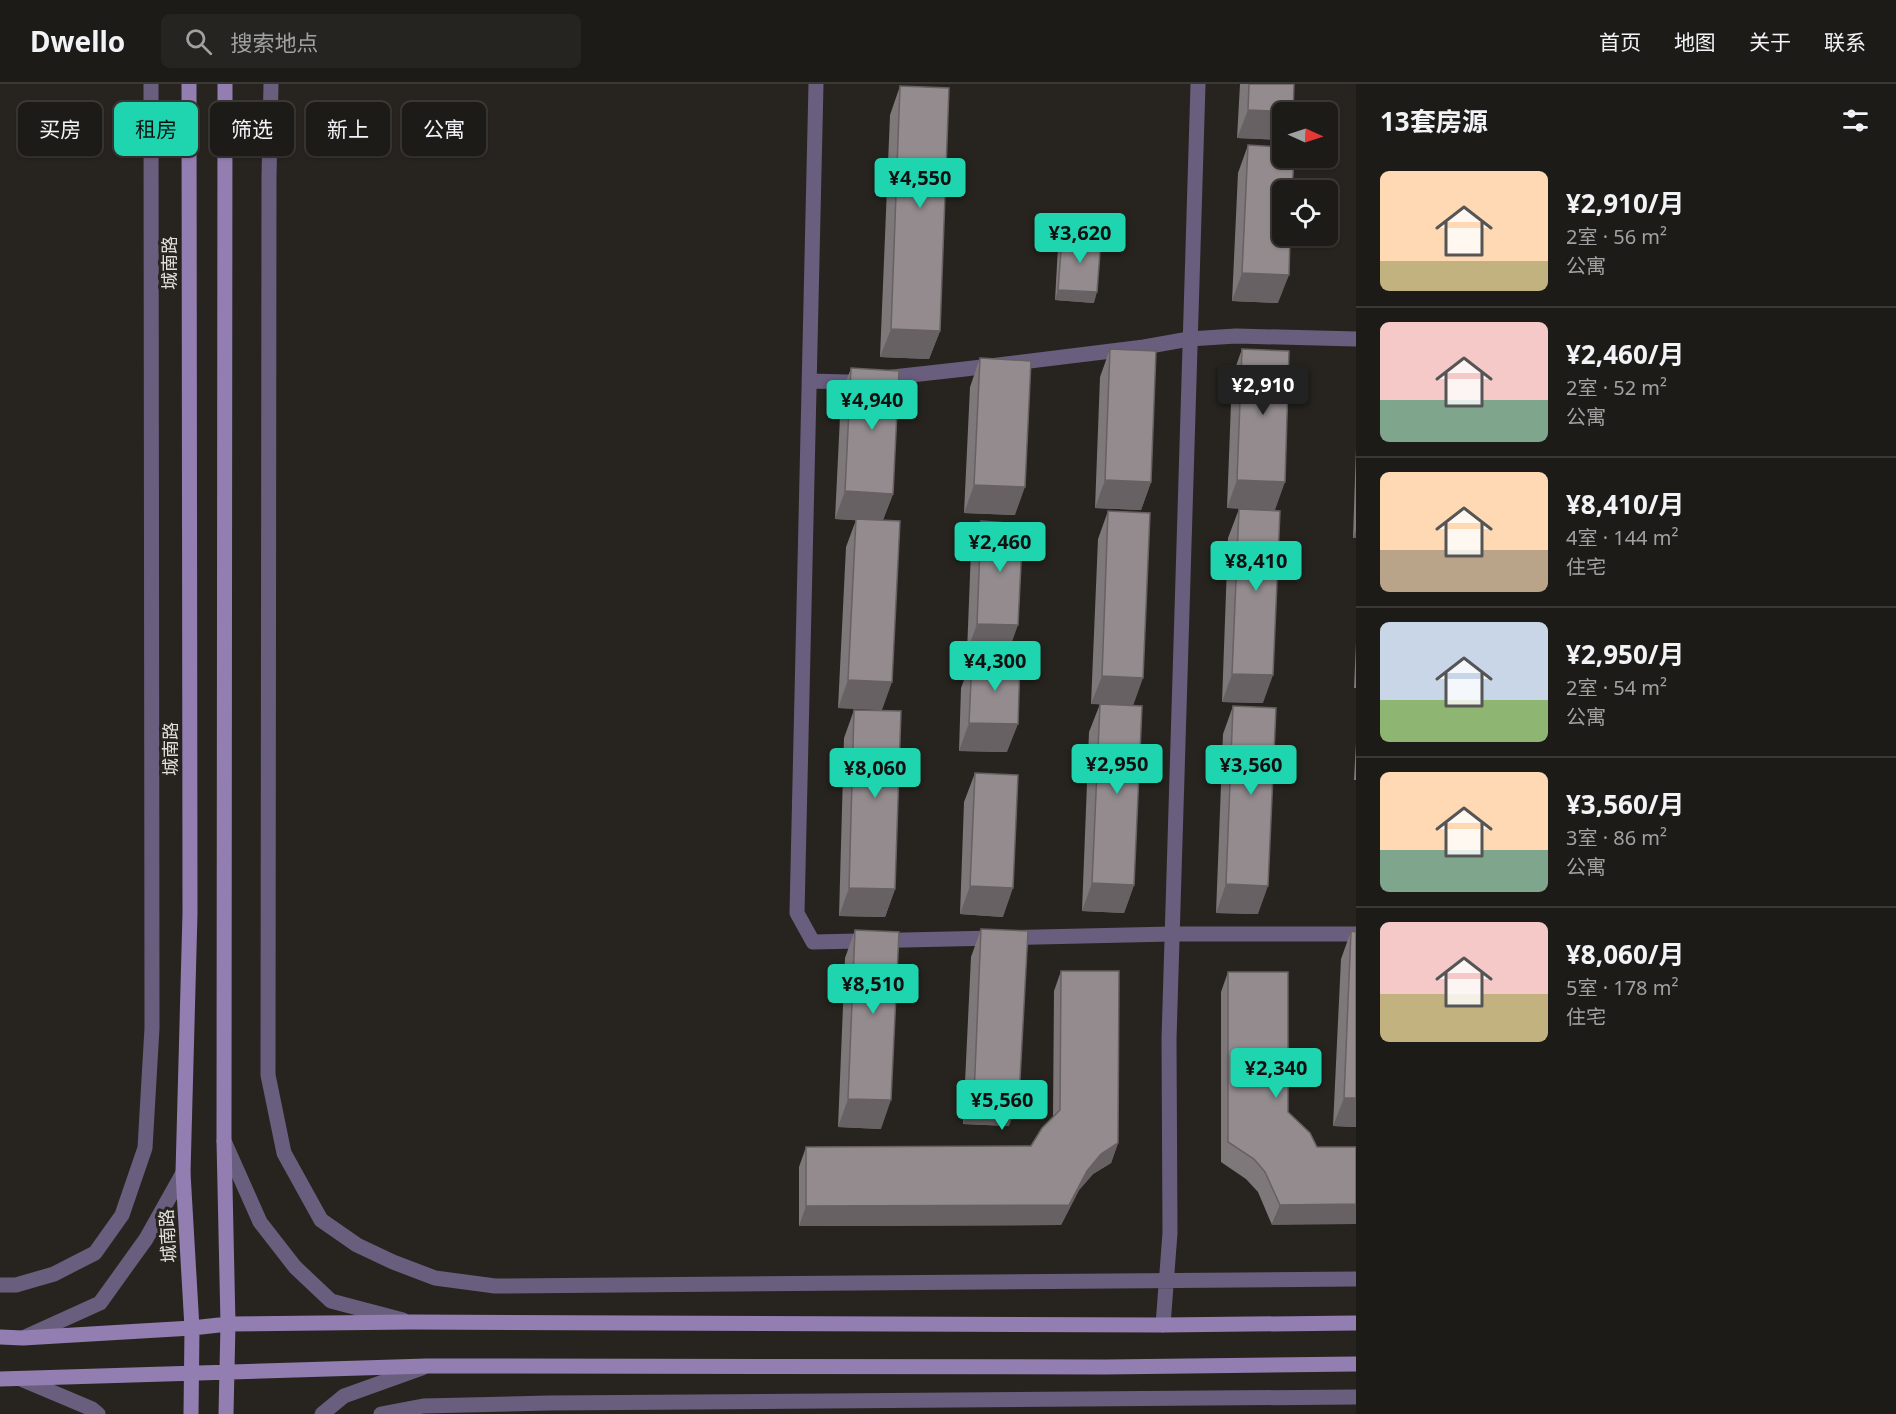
<!DOCTYPE html>
<html lang="zh">
<meta charset="utf-8">
<style>
:root{--surface:#1d1b17;--page:#252420;--text:#f1f3f6;--muted:#a0a1a1;--line:#3b3936;--accent:#1fd5b0}
body{margin:0;font-family:"Noto Sans","Noto Sans SC",sans-serif;background:var(--page);color:var(--text);height:100vh;display:flex;flex-direction:column;font-size:22px;white-space:nowrap}
*{box-sizing:border-box;margin:0}
p{font-size:20px;color:var(--muted)}
.icon{flex:none;width:33px;height:33px;fill:none;stroke:currentColor;stroke-width:2;stroke-linecap:round;stroke-linejoin:round}
.map{position:relative;flex:1;overflow:hidden}
.sheet{display:flex;flex-direction:column;background:var(--surface);width:540px}
.sheet>*{flex:none}
.hud{position:absolute;left:18px;top:18px;width:570px;height:54px;display:flex;gap:12px}
.needle{width:39px;rotate:93deg}
.buttons{position:absolute;left:1272px;top:18px;display:grid;gap:12px}
.buttons a{display:grid;place-items:center;width:66px;height:66px;border-radius:9px;background:var(--surface);box-shadow:0 2px 4px #0004,0 0 0 2px var(--line);font-size:30px}
.price{position:absolute;translate:-50% -51px;padding:0 14px;border-radius:6px;background:var(--accent);color:#111;font-size:20px;line-height:39px;filter:drop-shadow(0 2px 3px #0008)}
.price::after{content:'';position:absolute;left:50%;top:36px;width:18px;height:14px;margin-left:-9px;background:inherit;clip-path:polygon(0 0,100% 0,50% 100%)}
.price.on{background:#222;color:#fff}
ul{padding:0;list-style:none}
li{display:flex;align-items:center;gap:18px;height:150px;padding:0 24px}
li+li{border-top:2px solid var(--line)}
li span{display:grid;place-items:center;flex:none;width:168px;height:120px;border-radius:9px;color:#555}
li>.icon{margin-inline-start:auto}
span .icon{width:72px;height:72px;fill:#fffc;stroke-width:1}
li b{font-size:26px}
h2{display:flex;justify-content:space-between;align-items:center;height:72px;padding:0 24px;font-size:26px}
.pill{padding:0 21px;border-radius:9px;background:var(--surface);box-shadow:0 2px 4px #0004,0 0 0 2px var(--line);font-size:21px;line-height:54px}
.pill.on{background:var(--accent);color:#111}
header{display:flex;align-items:center;gap:36px;box-sizing:border-box;height:84px;padding:0 30px;background:var(--surface);border-bottom:2px solid var(--line)}
header strong{font-size:28px}
nav{display:flex;gap:33px;margin-inline-start:auto;font-size:21px}
.search{width:420px;height:54px;background:var(--page);display:flex;align-items:center;gap:15px;box-sizing:border-box;padding:0 21px;border-radius:9px;color:var(--muted);font-size:22px}
main{display:flex;flex:1;min-height:0}
.map>svg:first-child{display:block}
</style>
<header>
<strong>Dwello</strong>
<div class="search"><svg class="icon" aria-label="search" viewBox="0 0 24 24"><circle cx="10" cy="10" r="6"/><path d="M15 15l6 6"/></svg>搜索地点</div>
<nav><a>首页</a><a>地图</a><a>关于</a><a>联系</a></nav>
</header>
<main>
<div class="map">
<svg width="1356" height="1330" viewBox="0 0 1356 1330">
<rect width="100%" height="100%" fill="#27241f"/>
<g fill="none" stroke-linecap="round" stroke-linejoin="round">
<!-- service -->
<path stroke="#6a5e7e" stroke-width="15" d="M 816,0 L 797,829 L 813,858 L 1172,850 L 1356,850
M 809,297 L 848,298 L 965,285 L 1144,263 L 1189,255 L 1236,252 L 1356,255"/>
<!-- minor -->
<path stroke="#6a5e7e" stroke-width="15" d="M 271,0 L 269,93 L 268,991 L 284,1069 L 321,1136 L 357,1161 L 393,1178 L 435,1194 L 495,1202 L 1356,1195
M 0,1201 L 16,1201 L 54,1190 L 95,1169 L 122,1131 L 145,1064 L 152,944 L 151,0
M 1163,1241 L 1170,1149 L 1169,955 L 1198,0
M 381,1330 L 423,1322 L 549,1319 L 1356,1313"/>
<!-- tertiary -->
<path stroke="#6a5e7e" stroke-width="15" d="M 224,1057 L 260,1138 L 295,1183 L 331,1217 L 403,1236
M 25,1253 L 100,1219 L 146,1155 L 183,1089
M 21,1295 L 92,1325 L 98,1330
M 322,1330 L 344,1312 L 422,1284"/>
<!-- secondary -->
<path stroke="#927eb1" stroke-width="15" d="M 189,0 L 190,829 L 183,1089 L 192,1244 L 191,1330
M 225,0 L 224,1057 L 228,1240 L 226,1330
M 0,1253 L 23,1254 L 192,1244 L 228,1240 L 412,1238 L 1163,1241 L 1356,1239
M 0,1295 L 427,1282 L 1105,1283 L 1356,1280"/>
</g>
<!-- wall -->
<path fill="#7e787a" d="M 1240,0 L 1294,0 L 1282,28 L 1282,56 L 1237,54 Z
M 900,2 L 940,247 L 929,275 L 880,273 L 890,31 Z
M 1248,61 L 1278,219 L 1232,217 L 1238,89 Z
M 1062,153 L 1094,219 L 1055,216 L 1058,163 Z
M 1110,265 L 1151,398 L 1141,426 L 1095,424 L 1100,293 Z
M 1242,265 L 1275,426 L 1227,424 L 1232,293 Z
M 980,274 L 1015,431 L 964,429 L 970,303 Z
M 851,284 L 893,410 L 883,436 L 882,626 L 838,624 L 846,463 L 856,436 L 835,435 L 841,312 Z
M 1356,364 L 1356,454 L 1353,454 Z
M 1239,425 L 1263,619 L 1222,618 L 1228,454 Z
M 1108,427 L 1133,621 L 1134,801 L 1124,829 L 1082,827 L 1089,648 L 1100,620 L 1091,620 L 1098,455 Z
M 981,437 L 1008,569 L 967,568 L 971,466 Z
M 1356,559 L 1356,604 L 1354,604 Z
M 972,575 L 1007,668 L 959,667 L 961,604 Z
M 1233,622 L 1258,830 L 1216,829 L 1223,650 Z
M 854,626 L 895,805 L 885,833 L 839,832 L 844,654 Z
M 1356,659 L 1356,696 L 1354,696 Z
M 975,689 L 1003,833 L 960,830 L 964,718 Z
M 981,845 L 1009,1042 L 963,1040 L 971,873 Z
M 855,846 L 881,1045 L 838,1043 L 845,874 Z
M 1351,847 L 1356,1043 L 1333,1042 L 1341,875 Z
M 1061,887 L 1118,1059 L 1111,1079 L 1093,1090 L 1079,1106 L 1061,1141 L 799,1142 L 799,1083 L 806,1063 L 1031,1062 L 1053,1033 L 1054,907 Z
M 1228,888 L 1288,1028 L 1310,1049 L 1272,1141 L 1258,1108 L 1246,1095 L 1221,1078 L 1221,908 Z"/>
<!-- shaded-wall -->
<path fill="#676163" d="M 1248,26 L 1293,28 L 1282,28 L 1282,56 L 1237,54 Z
M 1242,189 L 1289,191 L 1278,219 L 1232,217 Z
M 1058,206 L 1097,208 L 1094,219 L 1055,216 Z
M 891,245 L 940,247 L 929,275 L 880,273 Z
M 1105,396 L 1151,398 L 1141,426 L 1095,424 Z
M 1237,396 L 1285,398 L 1275,426 L 1227,424 Z
M 974,401 L 1025,403 L 1015,431 L 964,429 Z
M 845,407 L 893,410 L 882,438 L 835,435 Z
M 1356,446 L 1356,454 L 1353,454 Z
M 977,540 L 1018,541 L 1008,569 L 967,568 Z
M 1232,590 L 1273,591 L 1263,619 L 1222,618 Z
M 1102,592 L 1143,594 L 1133,622 L 1091,620 Z
M 848,596 L 892,598 L 882,626 L 838,624 Z
M 969,639 L 1018,640 L 1007,668 L 959,667 Z
M 1092,799 L 1134,801 L 1124,829 L 1082,827 Z
M 1226,800 L 1268,802 L 1258,830 L 1216,829 Z
M 970,802 L 1013,804 L 1003,833 L 960,830 Z
M 849,804 L 895,805 L 885,833 L 839,832 Z
M 974,1012 L 1019,1014 L 1009,1042 L 963,1040 Z
M 1344,1014 L 1356,1014 L 1356,1043 L 1333,1042 Z
M 848,1015 L 891,1016 L 881,1045 L 838,1043 Z
M 1118,1059 L 1111,1079 L 1093,1090 L 1079,1106 L 1061,1141 L 799,1142 L 806,1122 L 1087,1087 L 1101,1070 Z
M 1356,1120 L 1356,1140 L 1272,1141 L 1280,1121 Z"/>
<!-- building -->
<path fill="#938b8e" stroke="#676163" stroke-width="1.5" d="M 1249,0 L 1294,0 L 1293,28 L 1248,26 Z
M 900,2 L 949,4 L 940,247 L 891,245 Z
M 1248,61 L 1282,63 L 1282,74 L 1294,74 L 1292,106 L 1282,106 L 1282,152 L 1290,152 L 1289,191 L 1242,189 Z
M 1062,153 L 1101,155 L 1097,208 L 1058,206 Z
M 1110,265 L 1156,267 L 1151,398 L 1105,396 Z
M 1242,265 L 1289,267 L 1285,398 L 1237,396 Z
M 980,274 L 1031,277 L 1025,403 L 974,401 Z
M 851,284 L 899,287 L 893,410 L 845,407 Z
M 1239,425 L 1280,427 L 1273,591 L 1232,590 Z
M 1108,427 L 1150,429 L 1143,594 L 1102,592 Z
M 856,435 L 900,437 L 892,598 L 848,596 Z
M 981,437 L 1023,440 L 1018,541 L 977,540 Z
M 972,575 L 1020,577 L 1018,640 L 969,639 Z
M 1100,620 L 1142,622 L 1134,801 L 1092,799 Z
M 1233,622 L 1276,624 L 1268,802 L 1226,800 Z
M 854,626 L 901,627 L 895,805 L 849,804 Z
M 975,689 L 1018,691 L 1013,804 L 970,802 Z
M 981,845 L 1028,847 L 1019,1014 L 974,1012 Z
M 855,846 L 899,848 L 891,1016 L 848,1015 Z
M 1351,847 L 1356,848 L 1356,1014 L 1344,1014 Z
M 1061,887 L 1119,887 L 1118,1059 L 1101,1070 L 1087,1087 L 1069,1121 L 806,1122 L 806,1063 L 1031,1062 L 1042,1044 L 1060,1026 Z
M 1228,888 L 1288,888 L 1288,1028 L 1310,1049 L 1317,1063 L 1356,1063 L 1356,1120 L 1280,1121 L 1265,1088 L 1254,1075 L 1228,1058 Z"/>
<g text-anchor="middle" dominant-baseline="central" stroke-width="6" stroke-linejoin="round" paint-order="stroke">
<!-- street labels -->
<g font-size="18" fill="#e1dfdc" stroke="#27241f">
<text transform="translate(169 179) rotate(-90)">城南路</text>
<text transform="translate(170 665) rotate(-90)">城南路</text>
<text transform="translate(167 1152) rotate(-93)">城南路</text>
</g>
</g>
</svg>
<div class="buttons">
<a><svg class="needle" viewBox="-14 -14 28 28"><path d="M0-13l5 13h-10z" fill="#e53935"/><path d="M0 13l5-13h-10z" fill="#a0a1a1"/></svg></a>
<a><svg class="icon" aria-label="locate" viewBox="0 0 24 24"><circle cx="12" cy="12" r="6"/><path d="M12 2v4M12 18v4M2 12h4M18 12h4"/></svg></a>
</div>
<b class="price" style="left:920px;top:125px">¥4,550</b>
<b class="price" style="left:1080px;top:180px">¥3,620</b>
<b class="price on" style="left:1263px;top:332px">¥2,910</b>
<b class="price" style="left:872px;top:347px">¥4,940</b>
<b class="price" style="left:1000px;top:489px">¥2,460</b>
<b class="price" style="left:1256px;top:508px">¥8,410</b>
<b class="price" style="left:995px;top:608px">¥4,300</b>
<b class="price" style="left:1117px;top:711px">¥2,950</b>
<b class="price" style="left:1251px;top:712px">¥3,560</b>
<b class="price" style="left:875px;top:715px">¥8,060</b>
<b class="price" style="left:873px;top:931px">¥8,510</b>
<b class="price" style="left:1276px;top:1015px">¥2,340</b>
<b class="price" style="left:1002px;top:1047px">¥5,560</b>
<div class="hud">
<a class="pill">买房</a>
<a class="pill on">租房</a>
<a class="pill">筛选</a>
<a class="pill">新上</a>
<a class="pill">公寓</a>
</div>
</div>
<section class="sheet">
<h2>13套房源<svg class="icon" aria-label="filters" viewBox="0 0 24 24"><path d="M4 7h16M4 17h16"/><circle cx="9" cy="7" r="2"/><circle cx="15" cy="17" r="2"/></svg></h2>
<ul>
<li><span style="background:linear-gradient(#ffd9b3 75%,#c2b280 0)"><svg class="icon" aria-label="home" viewBox="0 0 24 24"><path d="M3 11l9-7 9 7M6 9v11h12V9"/></svg></span><div><b>¥2,910/月</b><p>2室 · 56 m²</p><p>公寓</p></div></li>
<li><span style="background:linear-gradient(#f6c9c9 65%,#7fa58c 0)"><svg class="icon" aria-label="home" viewBox="0 0 24 24"><path d="M3 11l9-7 9 7M6 9v11h12V9"/></svg></span><div><b>¥2,460/月</b><p>2室 · 52 m²</p><p>公寓</p></div></li>
<li><span style="background:linear-gradient(#ffd9b3 65%,#b9a48a 0)"><svg class="icon" aria-label="home" viewBox="0 0 24 24"><path d="M3 11l9-7 9 7M6 9v11h12V9"/></svg></span><div><b>¥8,410/月</b><p>4室 · 144 m²</p><p>住宅</p></div></li>
<li><span style="background:linear-gradient(#c9d6e8 65%,#8fb573 0)"><svg class="icon" aria-label="home" viewBox="0 0 24 24"><path d="M3 11l9-7 9 7M6 9v11h12V9"/></svg></span><div><b>¥2,950/月</b><p>2室 · 54 m²</p><p>公寓</p></div></li>
<li><span style="background:linear-gradient(#ffd9b3 65%,#7fa58c 0)"><svg class="icon" aria-label="home" viewBox="0 0 24 24"><path d="M3 11l9-7 9 7M6 9v11h12V9"/></svg></span><div><b>¥3,560/月</b><p>3室 · 86 m²</p><p>公寓</p></div></li>
<li><span style="background:linear-gradient(#f6c9c9 60%,#c2b280 0)"><svg class="icon" aria-label="home" viewBox="0 0 24 24"><path d="M3 11l9-7 9 7M6 9v11h12V9"/></svg></span><div><b>¥8,060/月</b><p>5室 · 178 m²</p><p>住宅</p></div></li>
</ul>
</section>
</main>
